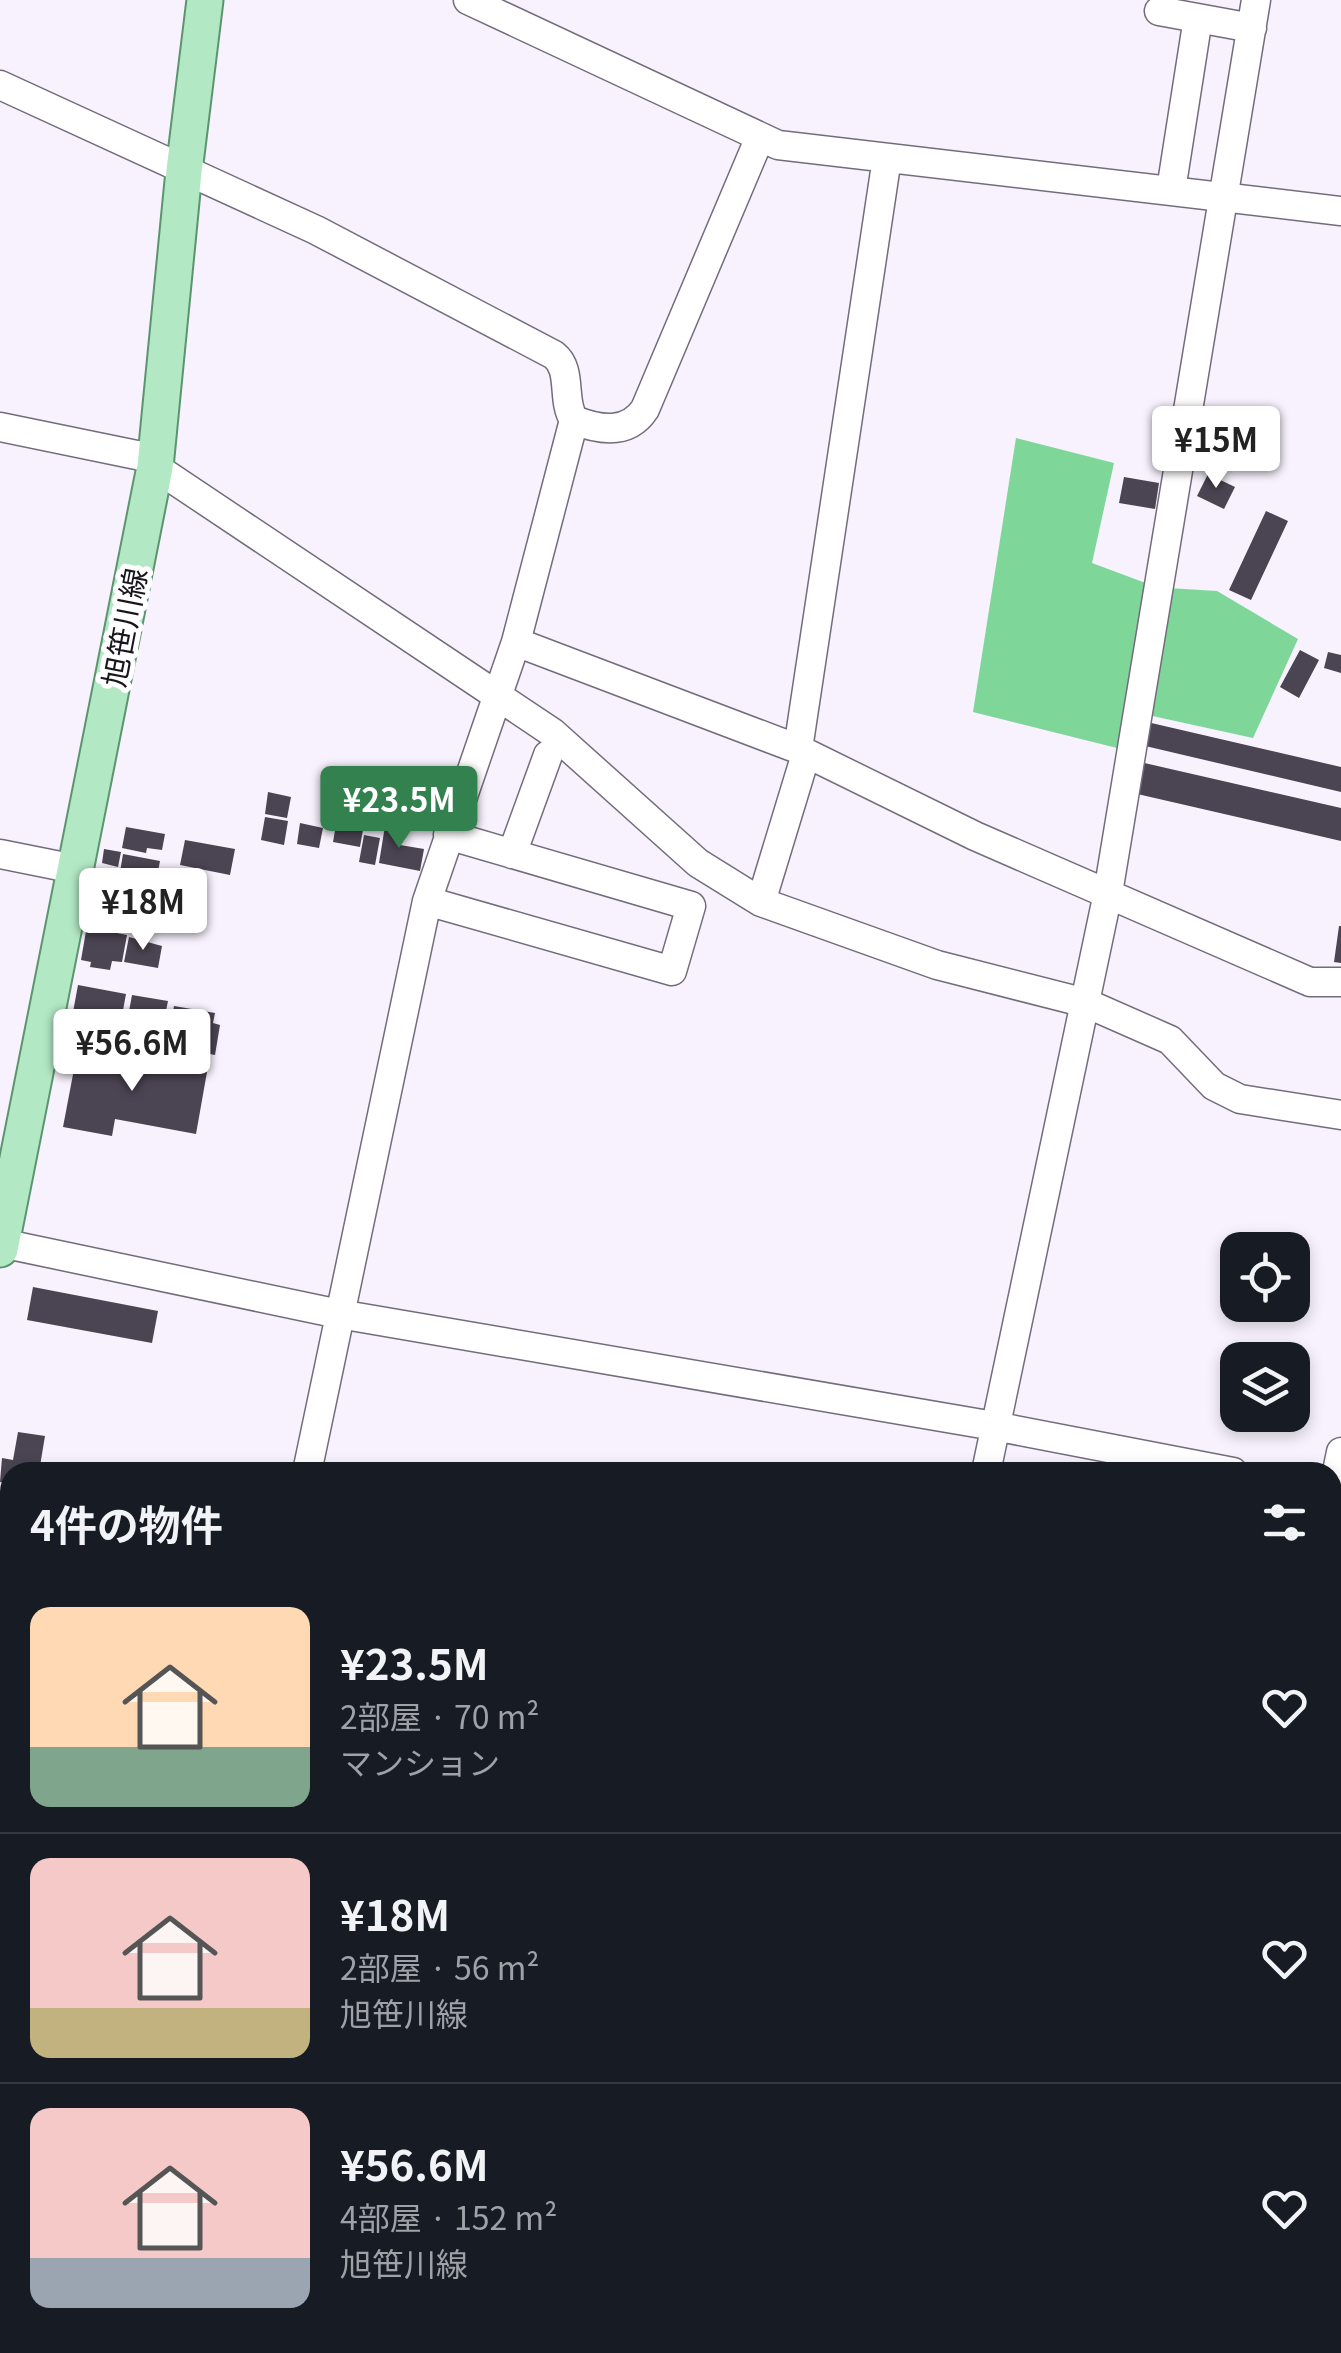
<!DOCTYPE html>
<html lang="ja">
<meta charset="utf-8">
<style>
:root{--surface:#171b24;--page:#20242c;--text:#f1f3f6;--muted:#9ea1a6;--line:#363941;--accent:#348150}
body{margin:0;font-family:Georgia,"Noto Sans JP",serif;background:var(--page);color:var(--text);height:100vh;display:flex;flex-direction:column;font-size:38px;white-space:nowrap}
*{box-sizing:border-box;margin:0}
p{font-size:32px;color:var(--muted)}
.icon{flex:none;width:55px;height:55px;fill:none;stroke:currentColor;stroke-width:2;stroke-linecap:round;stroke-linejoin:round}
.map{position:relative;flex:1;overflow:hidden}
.drawer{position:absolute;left:0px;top:1462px;width:1342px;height:892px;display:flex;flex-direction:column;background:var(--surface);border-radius:30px 30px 0 0;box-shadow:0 5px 15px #0003}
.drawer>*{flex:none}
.fabs{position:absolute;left:1220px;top:1232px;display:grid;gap:20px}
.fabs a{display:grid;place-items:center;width:90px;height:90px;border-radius:20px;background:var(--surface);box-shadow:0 5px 15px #0003;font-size:50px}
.price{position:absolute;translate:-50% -85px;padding:0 22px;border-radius:10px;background:#fff;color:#222;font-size:32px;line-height:65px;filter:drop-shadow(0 2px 5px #0008)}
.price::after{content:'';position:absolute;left:50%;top:60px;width:30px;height:22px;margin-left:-15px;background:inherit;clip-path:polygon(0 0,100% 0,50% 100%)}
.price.current{background:var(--accent);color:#fff}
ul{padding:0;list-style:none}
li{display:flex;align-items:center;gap:30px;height:250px;padding:0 30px}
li+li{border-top:2px solid var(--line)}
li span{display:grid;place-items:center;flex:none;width:280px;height:200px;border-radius:20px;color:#555}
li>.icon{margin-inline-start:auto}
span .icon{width:120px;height:120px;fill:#fffc;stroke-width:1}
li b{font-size:42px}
h2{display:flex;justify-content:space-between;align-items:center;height:120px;padding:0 30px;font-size:42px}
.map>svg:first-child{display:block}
</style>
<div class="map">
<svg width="1341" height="2353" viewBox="0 0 1341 2353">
<rect width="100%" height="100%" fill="#f7f2fd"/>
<!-- forest -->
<path fill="#7ed699" d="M 1016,438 L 1114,463 L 1092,563 L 1151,585 L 1125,750 L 973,712 Z
M 1168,588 L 1217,591 L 1298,639 L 1253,738 L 1148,715 Z"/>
<!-- building -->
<path fill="#4b4453" d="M 1208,474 L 1235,487 L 1224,509 L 1197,496 Z
M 1124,477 L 1159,483 L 1155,509 L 1119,503 Z
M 1266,511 L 1288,521 L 1251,600 L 1229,590 Z
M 1300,650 L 1319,660 L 1299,698 L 1280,687 Z
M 1328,652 L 1341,655 L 1341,673 L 1324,668 Z
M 1147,722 L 1341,767 L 1341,792 L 1141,745 Z
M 1140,762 L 1341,808 L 1341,841 L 1133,793 Z
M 268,792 L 291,797 L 287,818 L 265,814 Z
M 265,817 L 288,821 L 284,845 L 261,840 Z
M 337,819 L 364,824 L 360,847 L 333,842 Z
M 300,823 L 323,828 L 319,848 L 297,844 Z
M 385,826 L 403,829 L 400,845 L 424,849 L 420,871 L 379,863 Z
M 126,827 L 165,834 L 162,850 L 147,848 L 146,853 L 122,848 Z
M 364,835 L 380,838 L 375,865 L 359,862 Z
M 185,840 L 235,849 L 230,875 L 180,865 Z
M 104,849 L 121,852 L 118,867 L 102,863 Z
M 123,854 L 160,861 L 154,893 L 137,891 L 139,882 L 119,878 Z
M 1339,926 L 1341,926 L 1341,963 L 1334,962 Z
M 97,929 L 127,935 L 122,962 L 112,961 L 110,970 L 90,967 L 91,962 L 81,960 L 86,931 L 97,933 Z
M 129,937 L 162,946 L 158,968 L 124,962 Z
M 78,985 L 126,994 L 119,1032 L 71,1023 Z
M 132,995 L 168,1001 L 159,1046 L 124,1039 Z
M 174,1006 L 215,1013 L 213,1023 L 220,1025 L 215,1055 L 194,1051 L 195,1046 L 168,1041 Z
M 78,1048 L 207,1072 L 196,1134 L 115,1119 L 112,1136 L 63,1127 Z
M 33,1287 L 158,1311 L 152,1343 L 27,1320 Z
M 18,1432 L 45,1436 L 39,1472 L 10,1472 L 10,1484 L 0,1482 L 2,1458 L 13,1460 Z
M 0,1712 L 7,1712 L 5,1761 L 0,1760 Z
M 0,1996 L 10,1996 L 10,2034 L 0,2034 Z
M 1332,2077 L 1341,2079 L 1341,2218 L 1332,2216 Z
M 1332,2291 L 1341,2293 L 1341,2318 L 1332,2317 Z
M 259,2345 L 370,2345 L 383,2346 L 383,2353 L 258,2353 Z
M 568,2345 L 716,2345 L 715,2353 L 567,2353 Z
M 732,2345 L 891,2345 L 890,2353 L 731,2353 Z
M 919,2345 L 1025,2350 L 1025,2353 L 918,2353 Z"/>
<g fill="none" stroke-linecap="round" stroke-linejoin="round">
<defs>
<path id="minor" d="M 468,0 L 778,145 L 1341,211
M 1159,11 L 1252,28
M 0,85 L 316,230 L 554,355 C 573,370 561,400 574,420 C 599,430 628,435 645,409 L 760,137
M 1171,190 L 1198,18
M 0,427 L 156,459
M 155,467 L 553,733 L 698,863 L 761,902 L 937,965 L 1086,1003 L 1170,1040 L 1214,1086 L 1240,1099 L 1341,1115
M 516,642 L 798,749 L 975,836 L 1310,982 L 1341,982
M 798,749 L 887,158
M 0,854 L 75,869
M 512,854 L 548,755
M 427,901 L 672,971 L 691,906 L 448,835
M 761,902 L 806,754
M 1,1243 L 339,1314 L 994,1426 L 1233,1472
M 307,1472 L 427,901 L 516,642 L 574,420
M 986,1472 L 1108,893 L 1256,0
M 1332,1496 L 1341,1452
M 0,1590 L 10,1593
M 1332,1960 L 1341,1962
M 0,2216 L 10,2217
M 1126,2353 L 1126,2345
M 1239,2353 L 1240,2345"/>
<path id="major" d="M 0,1249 L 155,467 L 184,171 L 205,0"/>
</defs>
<!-- minor casing -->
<use href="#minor" stroke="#736c7c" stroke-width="31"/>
<!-- major casing -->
<use href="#major" stroke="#5c946f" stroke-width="39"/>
<!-- path -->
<path stroke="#a9a5af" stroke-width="4" stroke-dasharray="5 8" stroke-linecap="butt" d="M 395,2353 L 395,2345"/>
<!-- minor -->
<use href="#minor" stroke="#fff" stroke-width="28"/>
<!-- major -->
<use href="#major" stroke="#b3e8c4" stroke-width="35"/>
</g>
<g text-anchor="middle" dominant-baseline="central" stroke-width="10" stroke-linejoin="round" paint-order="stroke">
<!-- street labels -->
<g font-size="30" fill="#18161c" stroke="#fff">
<text transform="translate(123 627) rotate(-79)">旭笹川線</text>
</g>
</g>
</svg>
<div class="fabs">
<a><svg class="icon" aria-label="locate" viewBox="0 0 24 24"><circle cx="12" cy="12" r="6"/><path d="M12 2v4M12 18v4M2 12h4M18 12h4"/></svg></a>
<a><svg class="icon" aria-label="layers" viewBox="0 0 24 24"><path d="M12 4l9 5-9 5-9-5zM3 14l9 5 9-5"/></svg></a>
</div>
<b class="price" style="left:1216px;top:491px">¥15M</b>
<b class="price current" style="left:399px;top:851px">¥23.5M</b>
<b class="price" style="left:143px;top:953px">¥18M</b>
<b class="price" style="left:132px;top:1094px">¥56.6M</b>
<section class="drawer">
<h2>4件の物件<svg class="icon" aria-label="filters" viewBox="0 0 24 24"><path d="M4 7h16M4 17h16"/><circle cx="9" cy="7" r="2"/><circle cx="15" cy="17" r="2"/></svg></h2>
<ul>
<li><span style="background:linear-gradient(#ffd9b3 70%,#7fa58c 0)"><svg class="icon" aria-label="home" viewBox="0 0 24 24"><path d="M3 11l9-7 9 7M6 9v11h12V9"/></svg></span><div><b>¥23.5M</b><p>2部屋 · 70 m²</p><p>マンション</p></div><svg class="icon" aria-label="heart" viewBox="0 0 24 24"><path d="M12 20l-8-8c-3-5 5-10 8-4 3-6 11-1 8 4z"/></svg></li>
<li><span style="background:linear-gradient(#f6c9c9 75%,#c2b280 0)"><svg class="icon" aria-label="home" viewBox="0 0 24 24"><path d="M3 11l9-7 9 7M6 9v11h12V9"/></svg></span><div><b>¥18M</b><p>2部屋 · 56 m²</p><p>旭笹川線</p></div><svg class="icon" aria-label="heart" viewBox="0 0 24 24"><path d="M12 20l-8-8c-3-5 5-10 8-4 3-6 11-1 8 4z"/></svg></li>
<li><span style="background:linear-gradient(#f6c9c9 75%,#9aa5b1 0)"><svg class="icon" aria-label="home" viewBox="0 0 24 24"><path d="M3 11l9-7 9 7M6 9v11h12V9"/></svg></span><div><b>¥56.6M</b><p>4部屋 · 152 m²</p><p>旭笹川線</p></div><svg class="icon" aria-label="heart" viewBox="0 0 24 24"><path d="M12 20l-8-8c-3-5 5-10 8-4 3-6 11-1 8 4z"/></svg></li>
</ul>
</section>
</div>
